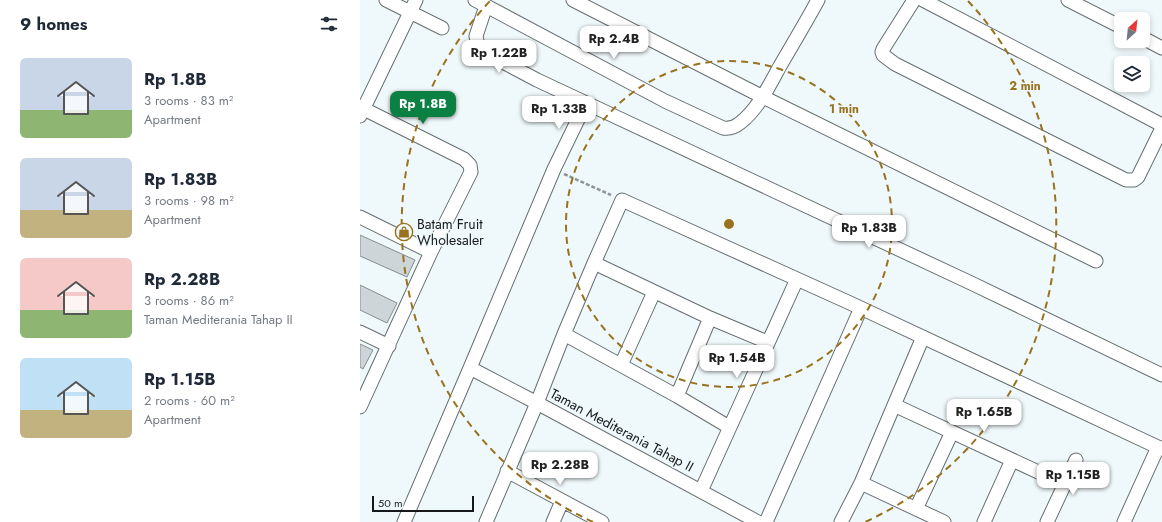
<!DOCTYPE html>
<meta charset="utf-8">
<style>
:root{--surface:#fff;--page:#f6f6f7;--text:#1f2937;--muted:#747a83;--accent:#0b8043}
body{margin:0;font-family:Jost,sans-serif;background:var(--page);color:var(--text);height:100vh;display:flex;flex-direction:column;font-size:15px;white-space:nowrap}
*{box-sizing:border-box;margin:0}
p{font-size:13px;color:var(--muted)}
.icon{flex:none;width:22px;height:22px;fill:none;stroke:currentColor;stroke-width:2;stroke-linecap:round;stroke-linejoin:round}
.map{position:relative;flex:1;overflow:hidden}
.drawer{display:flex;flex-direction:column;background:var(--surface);width:360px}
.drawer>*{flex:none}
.needle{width:26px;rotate:27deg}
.controls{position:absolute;left:754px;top:12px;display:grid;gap:8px}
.controls a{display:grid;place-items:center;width:36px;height:36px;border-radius:6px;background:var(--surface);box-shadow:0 2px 6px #0003;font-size:20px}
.scale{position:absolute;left:12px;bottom:10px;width:102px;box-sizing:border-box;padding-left:4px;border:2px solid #161919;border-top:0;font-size:11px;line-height:14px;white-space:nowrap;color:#161919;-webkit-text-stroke:3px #eff8fa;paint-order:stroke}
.price{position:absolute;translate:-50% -34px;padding:0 9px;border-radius:8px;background:#fff;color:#222;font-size:13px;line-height:26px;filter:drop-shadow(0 1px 2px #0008)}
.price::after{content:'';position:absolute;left:50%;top:24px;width:12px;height:9px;margin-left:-6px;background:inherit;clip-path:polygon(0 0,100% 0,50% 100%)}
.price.current{background:var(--accent);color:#fff}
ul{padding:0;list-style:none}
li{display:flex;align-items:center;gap:12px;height:100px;padding:0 20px}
li span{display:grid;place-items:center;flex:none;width:112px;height:80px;border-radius:6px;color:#555}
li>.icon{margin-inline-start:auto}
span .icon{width:48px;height:48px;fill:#fffc;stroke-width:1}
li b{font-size:17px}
h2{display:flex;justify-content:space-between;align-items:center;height:48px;padding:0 20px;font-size:17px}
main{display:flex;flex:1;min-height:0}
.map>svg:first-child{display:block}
</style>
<main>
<section class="drawer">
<h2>9 homes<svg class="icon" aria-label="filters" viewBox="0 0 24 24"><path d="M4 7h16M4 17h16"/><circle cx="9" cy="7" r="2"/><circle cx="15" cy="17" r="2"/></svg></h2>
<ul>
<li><span style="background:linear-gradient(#c9d6e8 65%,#8fb573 0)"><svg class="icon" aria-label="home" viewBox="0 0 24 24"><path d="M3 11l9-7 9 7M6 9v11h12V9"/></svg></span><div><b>Rp 1.8B</b><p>3 rooms · 83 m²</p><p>Apartment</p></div></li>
<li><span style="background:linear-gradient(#c9d6e8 65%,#c2b280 0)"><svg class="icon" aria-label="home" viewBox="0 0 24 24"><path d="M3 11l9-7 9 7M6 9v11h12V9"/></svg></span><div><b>Rp 1.83B</b><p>3 rooms · 98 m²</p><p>Apartment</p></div></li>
<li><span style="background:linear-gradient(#f6c9c9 65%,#8fb573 0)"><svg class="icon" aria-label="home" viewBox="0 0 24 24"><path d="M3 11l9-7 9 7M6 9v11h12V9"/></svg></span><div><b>Rp 2.28B</b><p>3 rooms · 86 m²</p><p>Taman Mediterania Tahap II</p></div></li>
<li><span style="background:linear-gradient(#bfe0f5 65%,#c2b280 0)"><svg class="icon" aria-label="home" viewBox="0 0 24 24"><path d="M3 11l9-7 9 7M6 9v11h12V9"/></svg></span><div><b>Rp 1.15B</b><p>2 rooms · 60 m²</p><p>Apartment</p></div></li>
</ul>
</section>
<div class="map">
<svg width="802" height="522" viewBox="0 0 802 522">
<rect width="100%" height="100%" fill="#eff8fa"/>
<!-- building -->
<path fill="#cdd5d8" stroke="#858d8f" d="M 0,235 L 55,260 L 47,277 L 0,256 Z
M 0,285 L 37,303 L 27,323 L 0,310 Z
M 0,344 L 13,350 L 3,369 L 0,367 Z"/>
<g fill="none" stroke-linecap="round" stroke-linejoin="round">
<defs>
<path id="street" d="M 26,0 L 82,28
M 115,0 L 305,101 L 363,128 C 369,129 375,127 380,123 C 398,109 409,86 420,66 C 433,44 446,22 458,0
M 213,0 L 403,97 L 736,261
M 554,0 L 523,49 L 522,52 L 523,55 L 535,64 L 766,180 L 774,180 L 778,177 L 802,128
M 563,0 L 802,125
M 708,0 L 761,27
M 126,6 L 116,36 L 118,46 L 124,52 L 177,80 L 611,283 L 802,375
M 783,38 L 802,48
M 0,107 L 104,159 L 110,165 L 111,172 L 71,252 L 0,407
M 0,116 L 56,0
M 0,217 L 71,252
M 234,263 L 350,318 L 407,342
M 0,332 L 29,346
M 204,334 L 317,396 L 369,427
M 261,365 L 294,292
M 110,368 L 177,403 L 398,522
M 317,396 L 350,318
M 534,405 L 704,484
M 147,471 L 242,522
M 501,483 L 584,522
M 341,491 L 437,279
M 556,509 L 592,432
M 44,522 L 110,368 L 194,169 L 226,103
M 126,522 L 177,403 L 204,334 L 234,263 L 262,200 L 490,303 L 802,449
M 193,522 L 202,501
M 406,522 L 501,308
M 481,522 L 501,483 L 563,337
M 624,522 L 652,460
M 687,522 L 716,460
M 764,522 L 798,447"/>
</defs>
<!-- street casing -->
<use href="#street" stroke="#666e70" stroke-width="15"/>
<!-- path -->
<path stroke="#8e9596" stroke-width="2.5" stroke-dasharray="4 2" stroke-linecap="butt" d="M 204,174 L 251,195"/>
<!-- street -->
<use href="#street" stroke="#fff" stroke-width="13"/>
</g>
<!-- distance rings -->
<g fill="none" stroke="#99721e" stroke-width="2" stroke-dasharray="7 5">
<circle cx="369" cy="224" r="163"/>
<path d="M233 522A327 327 0 0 1 130 1M608 1A327 327 0 0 1 505 522"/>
</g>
<!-- icons -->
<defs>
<symbol id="shop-ring" viewBox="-11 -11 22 22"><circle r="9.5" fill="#eff8fa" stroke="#99721e" stroke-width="1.5"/><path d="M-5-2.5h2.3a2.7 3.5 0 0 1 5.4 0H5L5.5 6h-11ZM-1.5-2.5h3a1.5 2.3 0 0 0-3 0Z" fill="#99721e"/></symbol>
</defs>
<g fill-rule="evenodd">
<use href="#shop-ring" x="34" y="222" width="20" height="20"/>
</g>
<g text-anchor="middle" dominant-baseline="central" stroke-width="3" stroke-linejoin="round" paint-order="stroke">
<!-- poi labels -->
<g font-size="14" fill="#161919" stroke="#eff8fa" text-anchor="start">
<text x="57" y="224">Batam Fruit<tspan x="57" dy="16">Wholesaler</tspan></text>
</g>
<!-- street labels -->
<g font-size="14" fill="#161919" stroke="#eff8fa">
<text transform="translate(262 430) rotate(28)">Taman Mediterania Tahap II</text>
</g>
</g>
<circle cx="369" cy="224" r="6" fill="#99721e" stroke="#eff8fa" stroke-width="2"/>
<g font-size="12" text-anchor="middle" font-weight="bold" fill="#99721e" stroke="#eff8fa" stroke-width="3" stroke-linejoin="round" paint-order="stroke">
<text x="665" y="90">2 min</text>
<text x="484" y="113">1 min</text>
</g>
</svg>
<div class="controls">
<a><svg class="needle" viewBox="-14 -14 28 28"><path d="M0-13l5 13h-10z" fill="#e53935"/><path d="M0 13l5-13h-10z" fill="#747a83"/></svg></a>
<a><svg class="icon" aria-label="layers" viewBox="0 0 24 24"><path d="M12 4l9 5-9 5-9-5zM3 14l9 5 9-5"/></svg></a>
</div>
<div class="scale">50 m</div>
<b class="price" style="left:254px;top:60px">Rp 2.4B</b>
<b class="price" style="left:139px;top:74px">Rp 1.22B</b>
<b class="price current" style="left:63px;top:125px">Rp 1.8B</b>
<b class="price" style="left:199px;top:130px">Rp 1.33B</b>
<b class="price" style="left:509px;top:249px">Rp 1.83B</b>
<b class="price" style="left:377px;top:379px">Rp 1.54B</b>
<b class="price" style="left:624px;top:433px">Rp 1.65B</b>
<b class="price" style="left:200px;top:486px">Rp 2.28B</b>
<b class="price" style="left:713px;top:496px">Rp 1.15B</b>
</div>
</main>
